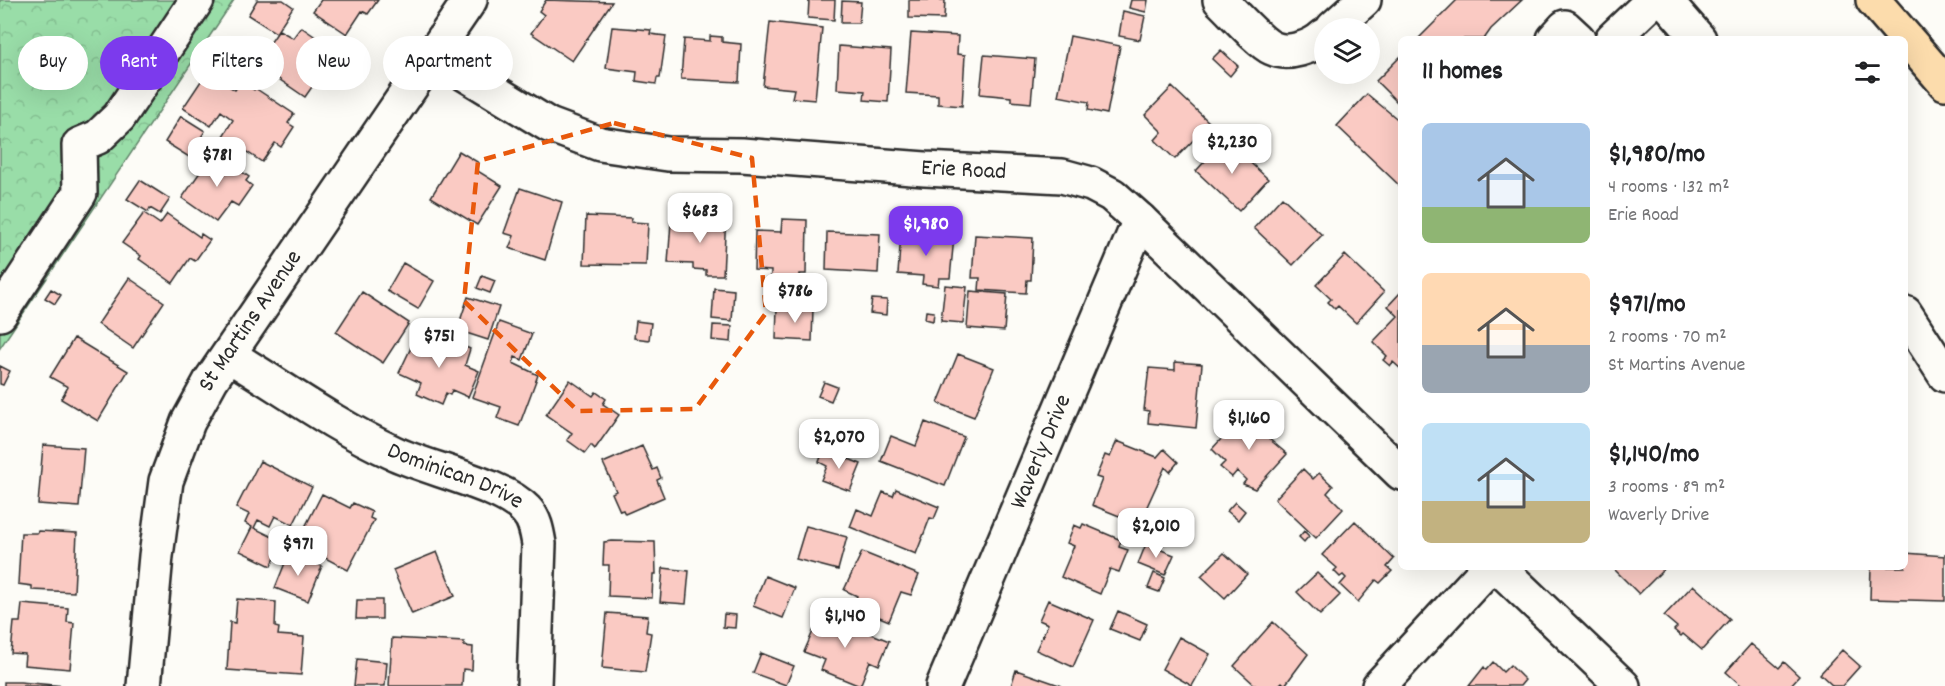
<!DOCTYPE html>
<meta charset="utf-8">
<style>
:root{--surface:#fff;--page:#f6f6f6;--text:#202124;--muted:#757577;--accent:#7c3aed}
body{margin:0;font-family:Dekko,sans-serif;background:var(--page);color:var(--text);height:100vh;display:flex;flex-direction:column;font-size:22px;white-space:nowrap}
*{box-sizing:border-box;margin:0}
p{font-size:20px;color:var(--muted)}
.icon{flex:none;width:33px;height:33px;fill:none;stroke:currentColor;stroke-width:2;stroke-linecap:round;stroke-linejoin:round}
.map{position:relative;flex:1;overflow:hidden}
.sheet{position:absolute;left:1398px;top:36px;width:510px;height:534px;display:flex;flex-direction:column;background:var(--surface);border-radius:9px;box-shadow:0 6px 24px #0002}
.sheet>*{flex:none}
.banner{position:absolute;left:18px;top:36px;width:570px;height:54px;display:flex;gap:12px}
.controls{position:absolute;left:1314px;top:18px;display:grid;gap:12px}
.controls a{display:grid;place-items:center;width:66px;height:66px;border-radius:50%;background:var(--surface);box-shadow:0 6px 24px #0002;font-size:30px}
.price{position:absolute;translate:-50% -51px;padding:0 14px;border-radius:12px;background:#fff;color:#222;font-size:20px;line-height:39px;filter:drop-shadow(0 2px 3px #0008)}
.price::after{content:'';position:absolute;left:50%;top:36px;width:18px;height:14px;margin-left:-9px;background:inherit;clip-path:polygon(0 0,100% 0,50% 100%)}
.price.current{background:var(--accent);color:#fff}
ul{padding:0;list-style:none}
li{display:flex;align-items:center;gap:18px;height:150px;padding:0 24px}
li span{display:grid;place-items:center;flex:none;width:168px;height:120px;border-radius:9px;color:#555}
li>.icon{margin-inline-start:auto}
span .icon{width:72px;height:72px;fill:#fffc;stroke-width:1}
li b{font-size:26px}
h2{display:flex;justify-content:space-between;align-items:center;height:72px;padding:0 24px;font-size:26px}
.tag{padding:0 21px;border-radius:27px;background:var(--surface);box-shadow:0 6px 24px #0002;font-size:21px;line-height:54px}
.tag.current{background:var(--accent);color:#fff}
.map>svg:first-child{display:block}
</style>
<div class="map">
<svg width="1945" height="686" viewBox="0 0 1945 686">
<defs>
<pattern id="park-crowns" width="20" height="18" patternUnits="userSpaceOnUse" patternTransform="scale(1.5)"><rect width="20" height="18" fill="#99dda8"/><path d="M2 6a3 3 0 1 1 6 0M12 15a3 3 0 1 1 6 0" fill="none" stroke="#84be91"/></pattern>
</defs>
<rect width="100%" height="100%" fill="#fdfcf7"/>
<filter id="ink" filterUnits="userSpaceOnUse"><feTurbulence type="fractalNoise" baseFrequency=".0167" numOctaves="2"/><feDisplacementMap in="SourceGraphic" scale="12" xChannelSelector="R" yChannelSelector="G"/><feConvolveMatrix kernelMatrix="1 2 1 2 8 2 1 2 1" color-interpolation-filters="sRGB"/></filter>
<g filter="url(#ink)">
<!-- park -->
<path fill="url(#park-crowns)" stroke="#62846a" stroke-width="1.5" d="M 0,0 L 234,0 L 0,348 Z"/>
<!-- building -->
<path fill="#facac3" stroke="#2b2b2b" stroke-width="1.5" d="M 257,0 L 283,0 L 293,7 L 276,33 L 248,15 Z
M 321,0 L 320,0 L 378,0 L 368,14 L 362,11 L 347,34 L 313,11 Z
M 546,0 L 612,2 L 572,61 L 531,33 L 544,15 L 539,11 Z
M 809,0 L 835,0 L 834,20 L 808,18 Z
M 909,0 L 945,0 L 944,19 L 909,18 Z
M 1131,0 L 1148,0 L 1146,12 L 1129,8 Z
M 1457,0 L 1522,0 L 1491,29 L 1484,39 L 1418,39 Z
M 842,1 L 861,2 L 859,23 L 841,23 Z
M 1123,11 L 1145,16 L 1140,40 L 1119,36 Z
M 770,22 L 822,28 L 815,100 L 792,98 L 794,89 L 763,86 Z
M 301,27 L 336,51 L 329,62 L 332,64 L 324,76 L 321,74 L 305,97 L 270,73 L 278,61 L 264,52 L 279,30 L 293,38 Z
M 612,27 L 651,30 L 650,34 L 666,36 L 660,78 L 657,78 L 656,84 L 636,81 L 637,72 L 606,68 Z
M 911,33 L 958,36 L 957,54 L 965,55 L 962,106 L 938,104 L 938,95 L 906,93 Z
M 710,36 L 722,37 L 722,42 L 741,44 L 739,82 L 681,79 L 684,39 L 710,41 Z
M 1070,36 L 1120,46 L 1107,114 L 1088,110 L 1089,102 L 1058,96 Z
M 839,46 L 891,50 L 888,102 L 864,100 L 865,91 L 837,89 Z
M 1221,50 L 1238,66 L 1230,76 L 1212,59 Z
M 984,55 L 1035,59 L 1031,103 L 1011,101 L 1011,97 L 980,94 Z
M 1401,56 L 1401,106 L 1376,81 Z
M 207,72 L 235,90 L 241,81 L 254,90 L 255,88 L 294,114 L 288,123 L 294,127 L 281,147 L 275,143 L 262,162 L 223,136 L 233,120 L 221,111 L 211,126 L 183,108 Z
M 1172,87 L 1210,123 L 1175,159 L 1155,140 L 1162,132 L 1145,115 Z
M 1367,94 L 1401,122 L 1401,187 L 1337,126 Z
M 181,116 L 205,131 L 189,157 L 165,142 Z
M 1225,139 L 1268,179 L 1239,211 L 1196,171 Z
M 459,151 L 479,163 L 476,170 L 502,186 L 477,225 L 431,197 Z
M 214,152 L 249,177 L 246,181 L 252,186 L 238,206 L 231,202 L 216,222 L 182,198 Z
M 140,180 L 170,199 L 160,214 L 150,208 L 148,212 L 127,199 Z
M 520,188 L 562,202 L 545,260 L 509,248 L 514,236 L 504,233 Z
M 1282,197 L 1322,235 L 1293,265 L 1254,228 Z
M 144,213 L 160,224 L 167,214 L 200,237 L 201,234 L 210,240 L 195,261 L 190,258 L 173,283 L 139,259 L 141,256 L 122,243 Z
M 703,214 L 726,215 L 723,275 L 706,275 L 706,270 L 693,269 L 693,264 L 668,263 L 671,222 L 702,223 Z
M 586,216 L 632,218 L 631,222 L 648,223 L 646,265 L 584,264 Z
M 782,219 L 807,220 L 806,274 L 800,274 L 800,288 L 770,287 L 771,271 L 754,270 L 755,231 L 781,232 Z
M 827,232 L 880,234 L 878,273 L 826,270 Z
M 901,233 L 954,237 L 950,278 L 939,278 L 938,286 L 922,284 L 923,276 L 898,274 Z
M 975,235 L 1033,238 L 1031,280 L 1027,280 L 1026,293 L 979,290 L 980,278 L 972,278 Z
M 1345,255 L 1384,292 L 1356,323 L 1338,306 L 1335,309 L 1328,302 L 1331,299 L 1316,285 Z
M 403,263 L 434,281 L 418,309 L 387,291 Z
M 482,276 L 495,281 L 490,293 L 477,288 Z
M 129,278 L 164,302 L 133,348 L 98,324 Z
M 945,285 L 967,287 L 963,323 L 941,321 Z
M 714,288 L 734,290 L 732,321 L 712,319 Z
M 51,289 L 61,295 L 55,304 L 45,298 Z
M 970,291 L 1007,294 L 1004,331 L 967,328 Z
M 362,292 L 409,323 L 383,363 L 336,332 Z
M 1401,292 L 1401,369 L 1393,362 L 1390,366 L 1383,360 L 1387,356 L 1373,342 L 1398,316 L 1388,306 Z
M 468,297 L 499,307 L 488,340 L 457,330 Z
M 872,299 L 887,300 L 886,315 L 870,313 Z
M 777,307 L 813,308 L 812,341 L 776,339 Z
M 926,311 L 934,312 L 933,321 L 925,319 Z
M 636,321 L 651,323 L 649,340 L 634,338 Z
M 499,322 L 532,334 L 522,360 L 515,357 L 513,363 L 538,375 L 519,426 L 497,418 L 501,407 L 472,397 Z
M 713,325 L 732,326 L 731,342 L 712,340 Z
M 417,335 L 440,346 L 442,343 L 453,348 L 455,342 L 470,349 L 465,365 L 479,371 L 468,397 L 452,390 L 450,395 L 446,393 L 441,405 L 417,394 L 421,383 L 399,373 Z
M 74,338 L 128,371 L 98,421 L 61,399 L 68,387 L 50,377 Z
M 958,354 L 994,368 L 974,417 L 938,403 Z
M 1175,362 L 1202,364 L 1196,428 L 1148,423 L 1149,411 L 1144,410 L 1149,368 L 1175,370 Z
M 0,366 L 10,371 L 3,385 L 0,384 Z
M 570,380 L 593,396 L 596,392 L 606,399 L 603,404 L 619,415 L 595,449 L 591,445 L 585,453 L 567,440 L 572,433 L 546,415 Z
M 824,382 L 837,387 L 831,401 L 818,396 Z
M 1252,412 L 1273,432 L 1268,438 L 1287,454 L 1255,489 L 1243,484 L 1246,480 L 1237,471 L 1232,477 L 1220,467 L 1225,462 L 1212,449 L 1244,414 L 1247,417 Z
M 925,422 L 964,437 L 945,486 L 881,461 L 891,436 L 916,446 Z
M 1117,441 L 1157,457 L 1164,449 L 1178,462 L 1170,472 L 1165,467 L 1139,524 L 1092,505 L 1102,479 L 1096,477 L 1105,455 L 1110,457 Z
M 43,445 L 84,448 L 79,507 L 38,504 Z
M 642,446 L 653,470 L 657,468 L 661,478 L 657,480 L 664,497 L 625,514 L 623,510 L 620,511 L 612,493 L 616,491 L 603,463 Z
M 824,449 L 861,464 L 850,491 L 821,480 L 827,466 L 819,462 Z
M 260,461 L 312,487 L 293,525 L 275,516 L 270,526 L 258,520 L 254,528 L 283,542 L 271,566 L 240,551 L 252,527 L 245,523 L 249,514 L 236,508 Z
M 1303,469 L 1313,479 L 1319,473 L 1333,486 L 1327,493 L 1343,509 L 1316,538 L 1275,499 Z
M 896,489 L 939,507 L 934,519 L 930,518 L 916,554 L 850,527 L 857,509 L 873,516 L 883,492 L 893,496 Z
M 322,494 L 350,508 L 353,503 L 372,512 L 370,518 L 374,520 L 348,570 L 308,549 L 314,536 L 303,531 Z
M 1235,502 L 1245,511 L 1238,520 L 1227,511 Z
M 1355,521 L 1394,559 L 1387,567 L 1392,571 L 1380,583 L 1376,580 L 1358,602 L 1340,585 L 1346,578 L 1343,575 L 1340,577 L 1334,571 L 1337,568 L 1322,555 Z
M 1083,524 L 1121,540 L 1119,547 L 1128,550 L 1119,572 L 1110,569 L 1100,594 L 1061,577 L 1074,546 L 1067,543 L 1074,525 L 1081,528 Z
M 806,526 L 847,537 L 838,570 L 796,559 Z
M 38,531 L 77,533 L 74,592 L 32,590 L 32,586 L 18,584 L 21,533 L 37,533 Z
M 1304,531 L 1309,536 L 1304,542 L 1299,537 Z
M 612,541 L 655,542 L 656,574 L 653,574 L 652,598 L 608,596 L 609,565 L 603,565 L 604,542 Z
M 1146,544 L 1174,555 L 1165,575 L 1138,564 Z
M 437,552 L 455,596 L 412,614 L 393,570 Z
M 862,552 L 919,575 L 911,595 L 901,592 L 889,621 L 853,606 L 857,596 L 844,590 Z
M 289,553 L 322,566 L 308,601 L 275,588 Z
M 1224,553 L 1247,574 L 1225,598 L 1201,576 Z
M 1905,553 L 1945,556 L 1945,553 L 1945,601 L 1870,599 L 1871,567 L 1905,567 Z
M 1612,567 L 1666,567 L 1639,594 Z
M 663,568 L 689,571 L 686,604 L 660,602 Z
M 1154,573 L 1165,578 L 1159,592 L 1148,588 Z
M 1317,573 L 1340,595 L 1320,615 L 1297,592 Z
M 765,576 L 795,588 L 783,618 L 753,606 Z
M 1693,585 L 1730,619 L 1702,650 L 1683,634 L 1681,636 L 1674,630 L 1677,627 L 1664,616 Z
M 237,599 L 276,602 L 275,627 L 279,628 L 278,635 L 304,637 L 301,675 L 227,670 L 230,622 L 235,623 Z
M 357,600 L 382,600 L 382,619 L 356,619 Z
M 1048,600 L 1094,620 L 1073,667 L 1036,650 L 1048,624 L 1039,620 Z
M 22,604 L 68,608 L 67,622 L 74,623 L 70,669 L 24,665 L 25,654 L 11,653 L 14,622 L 20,622 Z
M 1118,611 L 1147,624 L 1140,641 L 1110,629 Z
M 607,613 L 648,616 L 646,632 L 651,633 L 645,672 L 602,668 Z
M 821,613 L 889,641 L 879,665 L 870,661 L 860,686 L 821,670 L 825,660 L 804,652 Z
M 724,614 L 736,615 L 735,628 L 723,627 Z
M 1273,622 L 1308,654 L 1285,685 L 1282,682 L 1278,686 L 1256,686 L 1234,666 Z
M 1179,637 L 1210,654 L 1192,686 L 1162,669 Z
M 392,638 L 464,642 L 464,646 L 473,647 L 472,670 L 463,669 L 462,686 L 389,686 Z
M 1751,644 L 1779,668 L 1784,662 L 1799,676 L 1790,686 L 1742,686 L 1726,672 Z
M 1842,650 L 1860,666 L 1842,686 L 1833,686 L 1820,674 Z
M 761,653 L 794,666 L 786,685 L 753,673 Z
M 357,659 L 387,662 L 385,686 L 354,686 Z
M 1493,662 L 1503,672 L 1510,665 L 1525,680 L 1520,686 L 1469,686 L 1484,667 L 1486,670 Z
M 1016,670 L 1062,686 L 1011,686 Z
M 4,682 L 20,682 L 65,686 L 4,686 Z"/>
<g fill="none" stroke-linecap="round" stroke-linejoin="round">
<defs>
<g id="minor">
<path d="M 1220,0 C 1231,10 1260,43 1272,48 C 1288,56 1313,47 1324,36"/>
<path d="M 1665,0 L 1699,39"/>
<path d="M 1333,28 L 1364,0"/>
<path d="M 1554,39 L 1565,27 L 1578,39"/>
<path d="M 1612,39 L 1653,0"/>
<path id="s1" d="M 434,55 L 549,125 L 600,144 L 668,154 L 742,155 L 925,169 L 1062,176 L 1091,184 L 1112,195 L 1140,220 L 1401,473"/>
<path d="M 1905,313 L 1945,375"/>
<path d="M 0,314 L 80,193 L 79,145 L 98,137 L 119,117 L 197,0"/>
<path id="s2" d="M 230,356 C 283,388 335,426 392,452 C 427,469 502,484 526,510 C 535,519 537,532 539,544 L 534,686"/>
<path d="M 1498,567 L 1623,686"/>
<path id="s3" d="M 144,686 L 156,556 L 166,481 L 188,422 L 211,380 L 470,0"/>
<path id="s4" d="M 943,686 L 1140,220"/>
<path d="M 1379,686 L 1489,567"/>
</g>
<path id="highway" d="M 1873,0 L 1945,83"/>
</defs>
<!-- minor casing -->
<use href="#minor" stroke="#2b2b2b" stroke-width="38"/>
<!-- highway casing -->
<use href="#highway" stroke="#2b2b2b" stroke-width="38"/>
<!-- minor -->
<use href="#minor" stroke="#fdfcf7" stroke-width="33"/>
<!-- highway -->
<use href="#highway" stroke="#fcdcac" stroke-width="33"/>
</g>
</g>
<!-- marked area -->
<path fill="none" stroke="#e8590c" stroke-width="4.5" stroke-dasharray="12 8" stroke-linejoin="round" d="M 614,123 L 752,158 L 766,313 L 695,409 L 578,411 L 464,301 L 478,161 Z"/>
<g text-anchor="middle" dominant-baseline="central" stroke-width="4.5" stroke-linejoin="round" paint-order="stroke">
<!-- street labels -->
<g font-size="24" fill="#2b2b2b" stroke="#fdfcf7">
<text stroke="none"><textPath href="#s1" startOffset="554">Erie Road</textPath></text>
<text stroke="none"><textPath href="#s3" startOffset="388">St Martins Avenue</textPath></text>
<text stroke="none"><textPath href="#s4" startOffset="254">Waverly Drive</textPath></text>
<text stroke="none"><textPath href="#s2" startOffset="256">Dominican Drive</textPath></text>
</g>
</g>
</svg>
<div class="controls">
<a><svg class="icon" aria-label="layers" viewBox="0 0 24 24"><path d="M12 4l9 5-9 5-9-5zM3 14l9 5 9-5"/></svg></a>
</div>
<b class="price" style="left:1232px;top:175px">$2,230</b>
<b class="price" style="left:217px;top:188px">$781</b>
<b class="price" style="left:700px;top:244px">$683</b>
<b class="price current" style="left:926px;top:257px">$1,980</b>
<b class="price" style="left:795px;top:324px">$786</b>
<b class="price" style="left:439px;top:369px">$751</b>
<b class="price" style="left:1249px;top:451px">$1,160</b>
<b class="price" style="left:839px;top:470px">$2,070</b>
<b class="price" style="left:1156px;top:559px">$2,010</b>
<b class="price" style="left:298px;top:577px">$971</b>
<b class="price" style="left:845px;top:649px">$1,140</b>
<div class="banner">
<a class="tag">Buy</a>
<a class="tag current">Rent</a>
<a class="tag">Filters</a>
<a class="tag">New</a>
<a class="tag">Apartment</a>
</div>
<section class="sheet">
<h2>11 homes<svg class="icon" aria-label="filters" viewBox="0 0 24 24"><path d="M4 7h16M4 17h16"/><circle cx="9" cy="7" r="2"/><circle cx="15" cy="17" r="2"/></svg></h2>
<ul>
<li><span style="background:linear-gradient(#a9c7e8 70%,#8fb573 0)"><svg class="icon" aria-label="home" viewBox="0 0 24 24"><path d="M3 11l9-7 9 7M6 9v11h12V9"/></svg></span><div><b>$1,980/mo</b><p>4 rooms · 132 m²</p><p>Erie Road</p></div></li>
<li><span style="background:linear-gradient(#ffd9b3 60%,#9aa5b1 0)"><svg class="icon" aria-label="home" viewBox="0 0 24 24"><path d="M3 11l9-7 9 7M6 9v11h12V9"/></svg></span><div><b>$971/mo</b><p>2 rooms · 70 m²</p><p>St Martins Avenue</p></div></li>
<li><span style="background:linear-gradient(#bfe0f5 65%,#c2b280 0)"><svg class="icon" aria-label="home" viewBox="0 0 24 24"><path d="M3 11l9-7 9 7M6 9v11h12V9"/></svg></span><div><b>$1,140/mo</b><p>3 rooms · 89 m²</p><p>Waverly Drive</p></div></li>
</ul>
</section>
</div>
